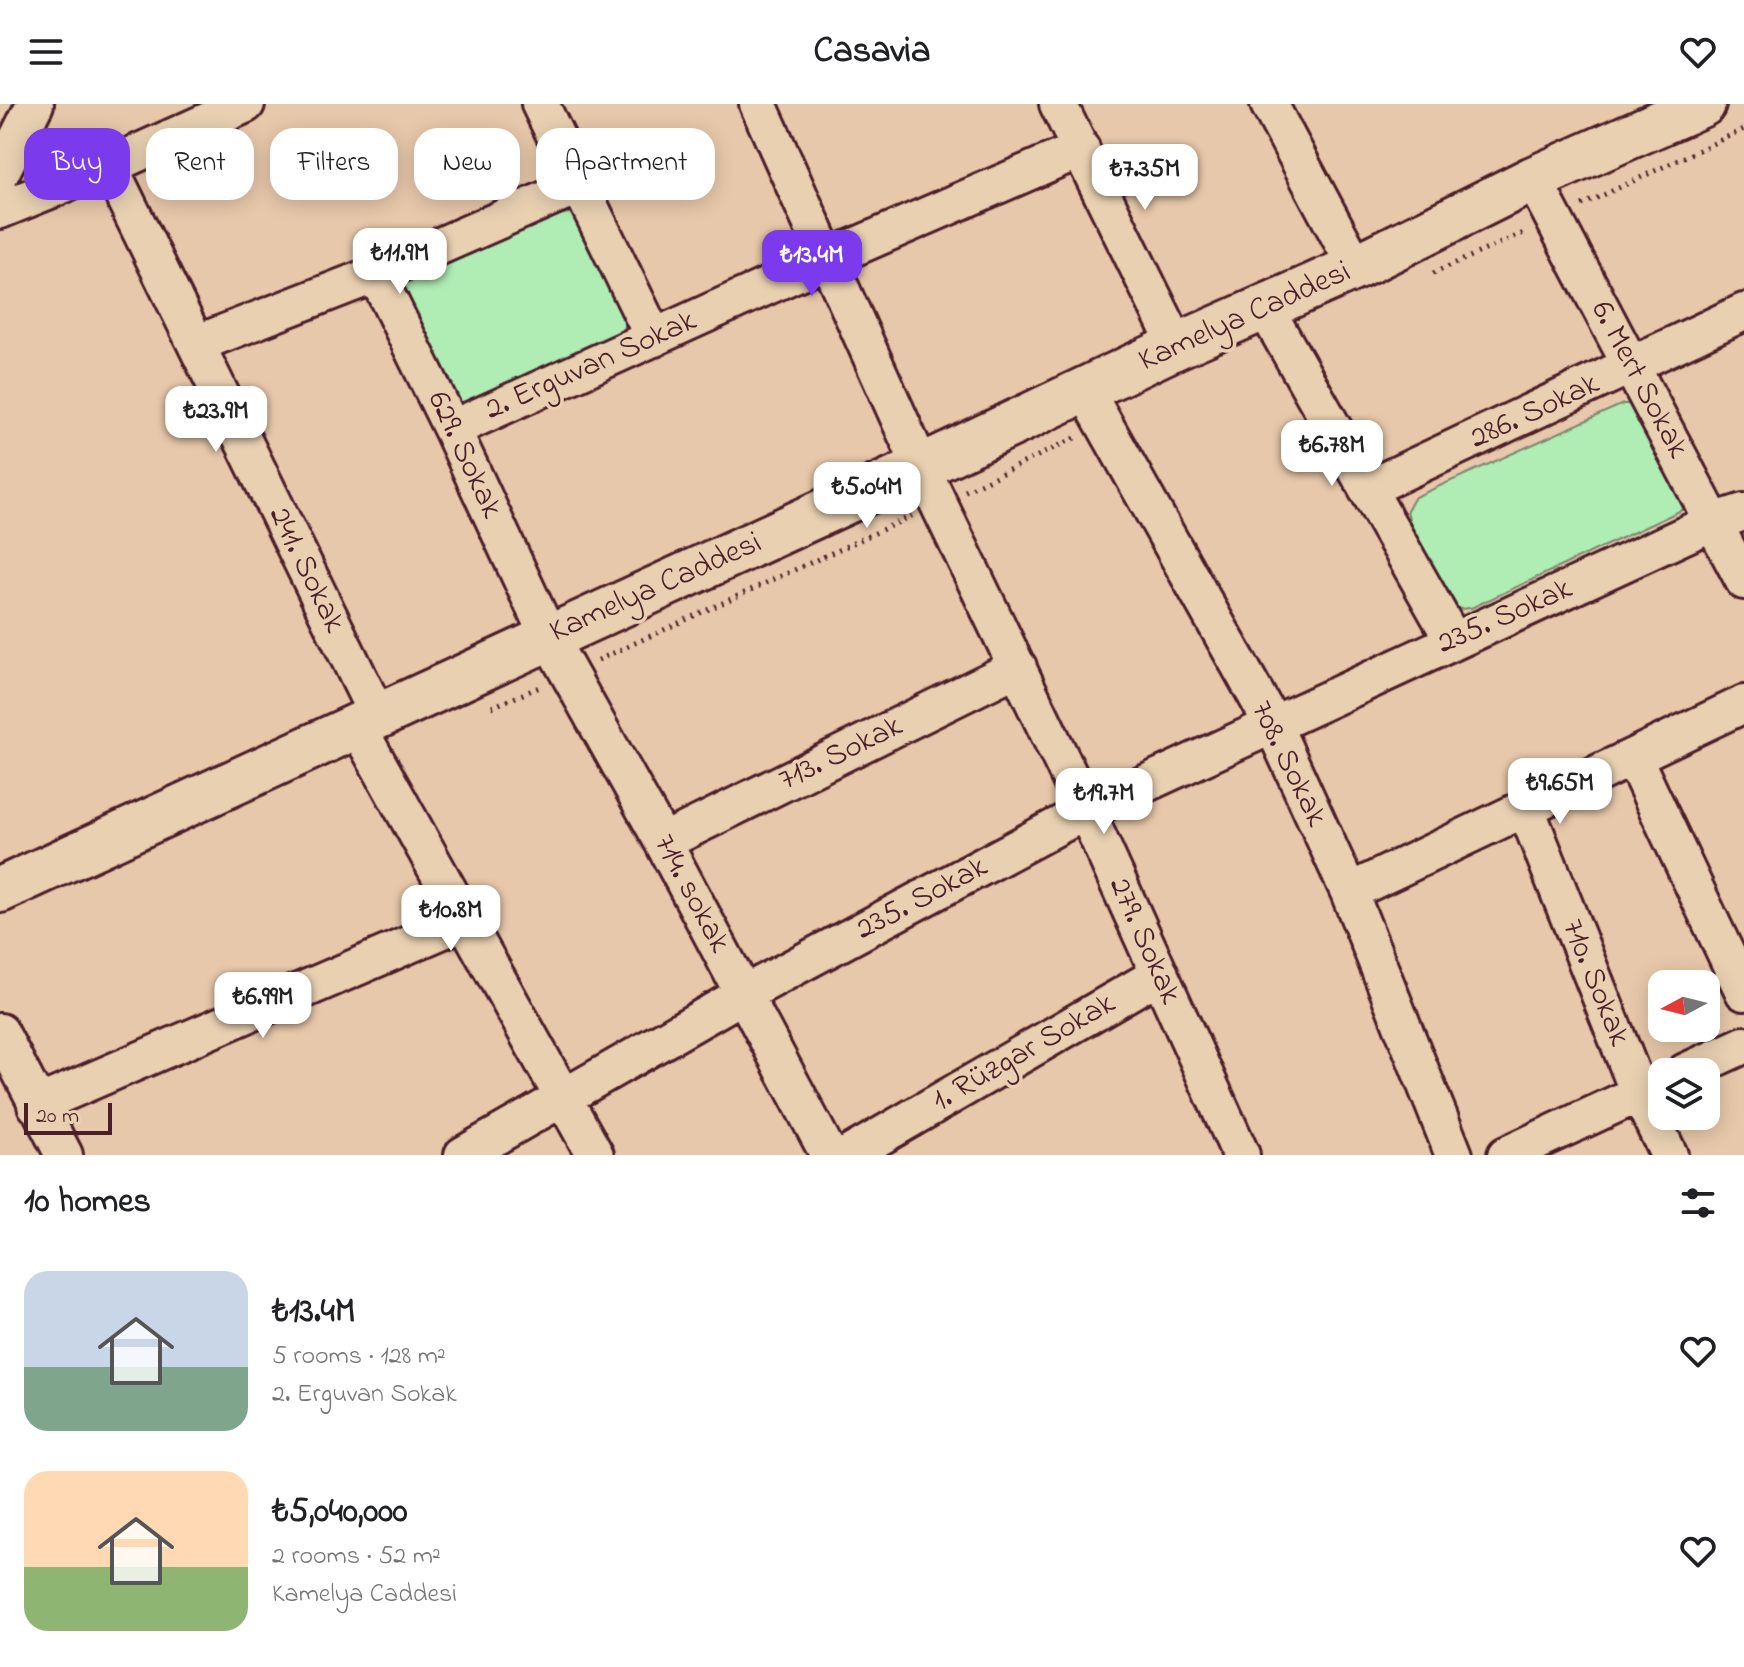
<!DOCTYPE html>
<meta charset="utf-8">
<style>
:root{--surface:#fff;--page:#f2f2f2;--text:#202124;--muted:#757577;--accent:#7c3aed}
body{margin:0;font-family:"Indie Flower",sans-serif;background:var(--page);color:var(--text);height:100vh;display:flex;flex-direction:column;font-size:30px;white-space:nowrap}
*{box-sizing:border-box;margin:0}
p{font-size:26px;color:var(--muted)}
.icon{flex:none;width:44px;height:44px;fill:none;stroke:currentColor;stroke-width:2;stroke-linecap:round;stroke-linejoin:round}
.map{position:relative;height:1051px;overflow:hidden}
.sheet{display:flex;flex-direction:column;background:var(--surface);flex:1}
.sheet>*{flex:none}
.guide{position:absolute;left:24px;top:24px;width:800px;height:72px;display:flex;gap:16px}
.needle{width:52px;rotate:263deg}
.fabs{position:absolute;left:1648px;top:866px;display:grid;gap:16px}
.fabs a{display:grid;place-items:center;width:72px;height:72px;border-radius:16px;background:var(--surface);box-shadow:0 4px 20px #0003;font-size:40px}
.scale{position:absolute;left:24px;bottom:20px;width:88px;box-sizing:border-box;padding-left:8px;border:4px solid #4a1f2b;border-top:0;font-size:22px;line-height:28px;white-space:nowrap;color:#4a1f2b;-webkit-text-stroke:6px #e9d0b1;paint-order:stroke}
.price{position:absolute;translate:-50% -68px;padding:0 18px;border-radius:16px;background:#fff;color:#222;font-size:26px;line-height:52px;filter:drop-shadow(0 2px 4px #0008)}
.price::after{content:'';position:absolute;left:50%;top:48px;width:24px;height:18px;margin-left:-12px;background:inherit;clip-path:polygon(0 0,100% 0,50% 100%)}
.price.on{background:var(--accent);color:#fff}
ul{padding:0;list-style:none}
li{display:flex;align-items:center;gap:24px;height:200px;padding:0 24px}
li span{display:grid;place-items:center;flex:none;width:224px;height:160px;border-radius:24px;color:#555}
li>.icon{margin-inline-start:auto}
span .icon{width:96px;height:96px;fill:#fffc;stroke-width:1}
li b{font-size:34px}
h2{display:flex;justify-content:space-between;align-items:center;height:96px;padding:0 24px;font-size:34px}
.chip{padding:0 28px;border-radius:24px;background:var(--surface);box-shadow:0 4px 20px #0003;font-size:28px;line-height:72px}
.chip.on{background:var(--accent);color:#fff}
header{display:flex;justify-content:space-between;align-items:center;height:104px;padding:0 24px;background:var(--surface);font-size:36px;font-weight:800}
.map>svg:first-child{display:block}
</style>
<header><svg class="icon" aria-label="menu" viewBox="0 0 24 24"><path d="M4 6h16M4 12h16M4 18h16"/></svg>Casavia<svg class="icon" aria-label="heart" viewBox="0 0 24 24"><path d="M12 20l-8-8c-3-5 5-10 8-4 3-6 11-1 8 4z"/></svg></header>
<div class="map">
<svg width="1744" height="1051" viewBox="0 0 1744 1051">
<rect width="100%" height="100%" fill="#e8c8aa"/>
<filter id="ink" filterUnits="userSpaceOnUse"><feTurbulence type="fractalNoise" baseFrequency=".0125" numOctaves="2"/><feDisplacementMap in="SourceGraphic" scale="16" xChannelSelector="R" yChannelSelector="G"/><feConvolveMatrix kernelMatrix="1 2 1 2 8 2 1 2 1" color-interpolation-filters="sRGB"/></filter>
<g filter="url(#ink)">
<!-- green -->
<path fill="#afedb4" stroke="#7c8670" stroke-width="2" d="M 570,109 L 582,116 L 627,214 L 623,229 L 464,302 L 452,294 L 402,183 L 413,172 L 556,111 Z
M 1623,300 L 1639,300 L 1686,404 L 1471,504 L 1459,505 C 1438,488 1412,433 1407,406 L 1415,393 Z"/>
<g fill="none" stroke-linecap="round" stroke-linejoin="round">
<defs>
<path id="street" d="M 540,0 L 654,234
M 758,0 L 921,363 L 1086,707 L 1241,1051
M 1058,0 L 1177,242
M 1269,0 L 1356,163
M 109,62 L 377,611
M 0,70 L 35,0
M 1533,75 L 1744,477
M 0,106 L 109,62 L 246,0
M 376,170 L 452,325 L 548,532 L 663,738 L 829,1051
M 1264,202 L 1453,536
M 196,240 L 376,170 L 579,81
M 1085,286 L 1273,621 L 1349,788 L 1454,1051
M 452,325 L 827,155 L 1081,45
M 1367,385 L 1744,208
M 356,620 L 595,1051
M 1633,653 L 1744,888
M 1526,705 L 1639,989 L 1669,1051
M 663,738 L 1018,563
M 1349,788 L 1744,600
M 0,928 L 64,1051
M 1685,968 L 1744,941
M 36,1001 L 466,816
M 463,1051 L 744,890 L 1086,707 L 1713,418 L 1744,408
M 848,1051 L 1160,870
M 1506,1051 L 1662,979"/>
<path id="secondary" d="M 0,786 L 921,363 L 1177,242 L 1356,163 L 1533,75 L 1703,0"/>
</defs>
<!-- street casing -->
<use href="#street" stroke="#4a1f2b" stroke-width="42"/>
<!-- secondary casing -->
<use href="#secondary" stroke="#4a1f2b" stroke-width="50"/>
<!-- path -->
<path stroke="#4a1f2b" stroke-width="5" stroke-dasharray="2 6" stroke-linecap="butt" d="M 1582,101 L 1744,25
M 1433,169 L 1526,128
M 965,387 L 1075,334
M 598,556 L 912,412
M 492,603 L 542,582"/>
<!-- street -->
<use href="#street" stroke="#e9d0b1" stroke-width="36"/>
<!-- secondary -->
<use href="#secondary" stroke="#e9d0b1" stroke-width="44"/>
</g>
</g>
<g text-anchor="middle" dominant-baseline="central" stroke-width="7" stroke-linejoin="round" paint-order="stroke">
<!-- street labels -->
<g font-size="32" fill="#4a1f2b" stroke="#e9d0b1">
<text transform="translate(1245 213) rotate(-24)">Kamelya Caddesi</text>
<text transform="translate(591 262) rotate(-24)">2. Erguvan Sokak</text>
<text transform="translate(1639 276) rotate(62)">6. Mert Sokak</text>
<text transform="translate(1535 308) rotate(-25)">286. Sokak</text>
<text transform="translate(464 351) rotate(65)">629. Sokak</text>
<text transform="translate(306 466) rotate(64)">241. Sokak</text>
<text transform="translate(656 484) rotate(-24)">Kamelya Caddesi</text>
<text transform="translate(1505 513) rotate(-24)">235. Sokak</text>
<text transform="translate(841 650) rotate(-26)">713. Sokak</text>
<text transform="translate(1288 660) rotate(64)">708. Sokak</text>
<text transform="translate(691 790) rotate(62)">714. sokak</text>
<text transform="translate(922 795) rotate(-28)">235. Sokak</text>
<text transform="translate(1144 837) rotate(66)">279. Sokak</text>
<text transform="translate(1595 879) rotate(68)">710. Sokak</text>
<text transform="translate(1024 949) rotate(-30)">1. Rüzgar Sokak</text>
</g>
</g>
</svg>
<div class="fabs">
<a><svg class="needle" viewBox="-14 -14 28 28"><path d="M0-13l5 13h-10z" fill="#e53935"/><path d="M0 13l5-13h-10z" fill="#757577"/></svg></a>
<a><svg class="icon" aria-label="layers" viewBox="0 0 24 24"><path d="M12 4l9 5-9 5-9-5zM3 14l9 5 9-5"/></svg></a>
</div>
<div class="scale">20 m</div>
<b class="price" style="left:1145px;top:108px">₺7.35M</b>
<b class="price" style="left:400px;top:192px">₺11.9M</b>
<b class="price on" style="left:812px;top:194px">₺13.4M</b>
<b class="price" style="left:216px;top:350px">₺23.9M</b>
<b class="price" style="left:1332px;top:384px">₺6.78M</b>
<b class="price" style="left:867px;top:426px">₺5.04M</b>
<b class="price" style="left:1560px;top:722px">₺9.65M</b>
<b class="price" style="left:1104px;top:732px">₺19.7M</b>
<b class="price" style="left:451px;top:849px">₺10.8M</b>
<b class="price" style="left:263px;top:936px">₺6.99M</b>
<div class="guide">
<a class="chip on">Buy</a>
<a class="chip">Rent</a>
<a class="chip">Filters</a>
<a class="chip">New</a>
<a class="chip">Apartment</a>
</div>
</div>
<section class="sheet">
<h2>10 homes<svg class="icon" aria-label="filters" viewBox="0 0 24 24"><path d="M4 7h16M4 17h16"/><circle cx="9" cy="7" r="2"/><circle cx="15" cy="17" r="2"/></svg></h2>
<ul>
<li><span style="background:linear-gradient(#c9d6e8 60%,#7fa58c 0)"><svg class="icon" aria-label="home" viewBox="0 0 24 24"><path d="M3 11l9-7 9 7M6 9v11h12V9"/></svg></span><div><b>₺13.4M</b><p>5 rooms · 128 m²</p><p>2. Erguvan Sokak</p></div><svg class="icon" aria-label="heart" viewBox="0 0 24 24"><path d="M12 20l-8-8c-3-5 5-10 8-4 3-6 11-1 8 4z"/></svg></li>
<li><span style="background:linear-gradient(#ffd9b3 60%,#8fb573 0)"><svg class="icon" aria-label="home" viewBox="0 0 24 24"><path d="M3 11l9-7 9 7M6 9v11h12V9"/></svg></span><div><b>₺5,040,000</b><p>2 rooms · 52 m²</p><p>Kamelya Caddesi</p></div><svg class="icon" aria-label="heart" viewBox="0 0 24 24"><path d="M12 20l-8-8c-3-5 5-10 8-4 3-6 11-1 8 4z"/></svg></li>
</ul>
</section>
